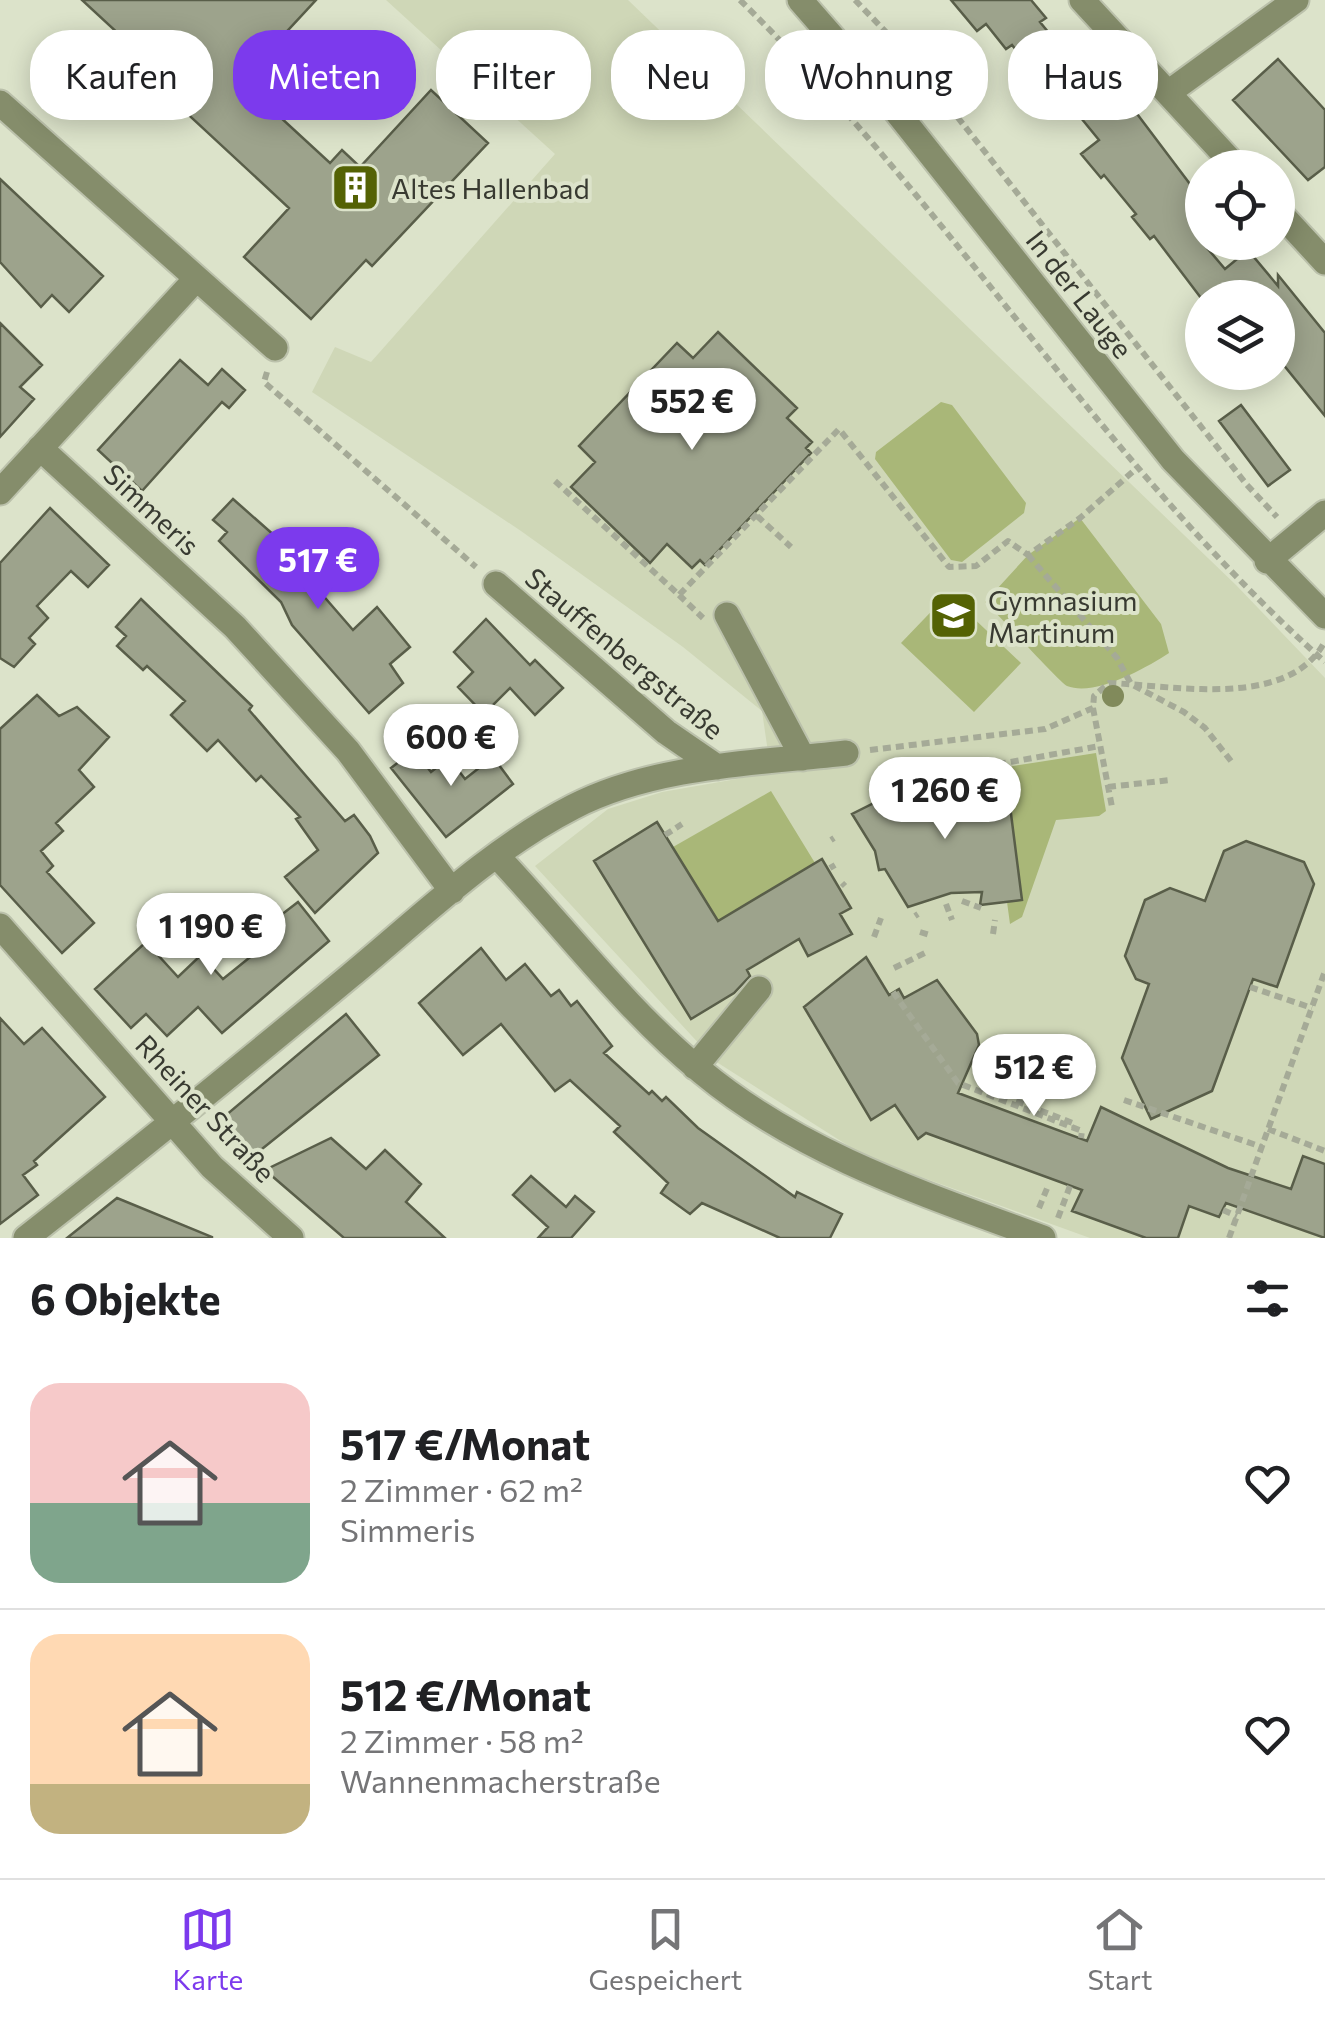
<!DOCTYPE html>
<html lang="de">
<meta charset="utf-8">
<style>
:root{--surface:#fff;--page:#f6f6f6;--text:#202124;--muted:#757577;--line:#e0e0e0;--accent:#7c3aed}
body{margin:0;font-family:Commissioner,sans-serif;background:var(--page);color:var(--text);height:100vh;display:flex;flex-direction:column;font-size:38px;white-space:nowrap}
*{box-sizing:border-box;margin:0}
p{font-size:32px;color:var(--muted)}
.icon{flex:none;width:55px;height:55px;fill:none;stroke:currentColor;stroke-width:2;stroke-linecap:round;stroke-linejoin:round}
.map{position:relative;height:1238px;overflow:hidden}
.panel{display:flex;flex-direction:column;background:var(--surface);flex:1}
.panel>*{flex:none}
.banner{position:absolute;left:30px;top:30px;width:1265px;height:90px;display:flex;gap:20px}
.controls{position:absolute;left:1185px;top:150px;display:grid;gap:20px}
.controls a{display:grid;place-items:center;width:110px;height:110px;border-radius:50%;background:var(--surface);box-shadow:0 5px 25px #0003;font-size:50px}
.price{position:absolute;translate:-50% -85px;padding:0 22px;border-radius:35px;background:#fff;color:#222;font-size:32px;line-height:65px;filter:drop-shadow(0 2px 5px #0008)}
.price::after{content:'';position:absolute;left:50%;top:60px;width:30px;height:22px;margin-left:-15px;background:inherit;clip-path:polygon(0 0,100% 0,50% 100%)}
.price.active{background:var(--accent);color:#fff}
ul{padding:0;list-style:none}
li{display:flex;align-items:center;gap:30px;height:250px;padding:0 30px}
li+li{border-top:2px solid var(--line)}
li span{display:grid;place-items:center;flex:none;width:280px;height:200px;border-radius:30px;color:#555}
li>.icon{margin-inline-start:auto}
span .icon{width:120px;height:120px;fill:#fffc;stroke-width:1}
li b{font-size:42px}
h2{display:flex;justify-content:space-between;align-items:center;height:120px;padding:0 30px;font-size:42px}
.tag{padding:0 35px;border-radius:40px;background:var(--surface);box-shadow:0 5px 25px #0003;font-size:35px;line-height:90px}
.tag.active{background:var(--accent);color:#fff}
.menu{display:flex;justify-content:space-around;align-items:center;height:140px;border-top:2px solid var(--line);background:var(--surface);font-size:28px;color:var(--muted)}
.menu a{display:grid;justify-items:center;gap:5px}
.menu .active{color:var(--accent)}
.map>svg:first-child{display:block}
</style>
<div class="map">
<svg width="1325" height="1238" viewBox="0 0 1325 1238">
<rect width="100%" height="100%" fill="#dce3ca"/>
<!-- built -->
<path fill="#cfd7b7" d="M 386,0 L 628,0 L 1236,585 L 1325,678 L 1325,1238 L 1090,1238 L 866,1157 L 715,1061 L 535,866 L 608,809 L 662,792 L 771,773 L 762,711 L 683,647 L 521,531 L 312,392 L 335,347 L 371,362 L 555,154 Z"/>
<!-- green -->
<path fill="#a9b778" d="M 941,402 L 952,405 L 1026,503 L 1024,513 L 962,562 L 951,560 L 875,459 L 876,452 Z
M 1080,518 L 1161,624 L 1169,653 C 1146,668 1095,697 1067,686 C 1059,682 999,615 985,602 L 1028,555 Z
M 948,594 L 1021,663 L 974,712 L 901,643 Z
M 1096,753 L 1106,811 L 1099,816 L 1056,820 L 1022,917 L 1010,924 L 1007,902 L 1022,899 L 1010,807 L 1001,805 L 1007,767 Z
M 771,791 L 815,863 L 718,921 L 673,847 Z"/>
<!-- building -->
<path fill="#9da38c" stroke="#595e49" stroke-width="2.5" d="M 82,0 L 316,0 L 241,81 L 330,163 L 342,150 L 360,167 L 431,90 L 488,143 L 372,266 L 366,260 L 311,319 L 244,257 L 289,208 L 166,94 L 174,85 Z
M 951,0 L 1031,0 L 1046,18 L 1040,22 L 1071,60 L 1084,50 L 1110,78 L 1202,200 L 1202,242 L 1225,269 L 1248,250 L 1278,286 L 1278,275 L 1325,333 L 1325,416 L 1278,358 L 1278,298 L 1201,298 L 1154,236 L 1150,239 L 1132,217 L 1136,214 L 1104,175 L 1101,178 L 1081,154 L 1099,140 L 1050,80 L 1044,85 L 1012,45 L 1006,49 L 986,24 L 977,31 Z
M 1278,59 L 1325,110 L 1325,167 L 1308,180 L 1233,100 Z
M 0,179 L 103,276 L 69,312 L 52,295 L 41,307 L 0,262 Z
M 0,323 L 42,365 L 20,387 L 34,399 L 0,437 Z
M 718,332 L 797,408 L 787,418 L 812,442 L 806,448 L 811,453 L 705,565 L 700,560 L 692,568 L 667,544 L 650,563 L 571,487 L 595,462 L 579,446 L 677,343 L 693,358 Z
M 180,360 L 208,385 L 222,369 L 245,390 L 229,408 L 222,402 L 142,491 L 98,450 Z
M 1241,405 L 1290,470 L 1268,486 L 1219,421 Z
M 233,499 L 284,544 L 281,547 L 353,630 L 377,607 L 410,647 L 390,664 L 403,683 L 369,713 L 292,625 L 281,602 L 219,541 L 227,532 L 213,520 Z
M 50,508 L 109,565 L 88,587 L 71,571 L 37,606 L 48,618 L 29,638 L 35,644 L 14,667 L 0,658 L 0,563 Z
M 141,599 L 252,706 L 249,710 L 345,821 L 354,815 L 370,836 L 378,853 L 315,913 L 285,877 L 318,850 L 296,819 L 300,817 L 261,776 L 256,781 L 218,740 L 207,751 L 171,715 L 185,701 L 147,666 L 143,670 L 117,646 L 126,636 L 116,627 Z
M 486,619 L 530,665 L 535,660 L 563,688 L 535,715 L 510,688 L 484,714 L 458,687 L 473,672 L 454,652 Z
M 37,695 L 59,716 L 77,707 L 109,737 L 79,770 L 94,787 L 56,823 L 63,831 L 41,851 L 53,866 L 47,872 L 94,923 L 62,953 L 0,885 L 0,729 Z
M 414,750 L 431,772 L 449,758 L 465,779 L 493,757 L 513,784 L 446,837 L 391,768 Z
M 969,780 L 1004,785 L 1001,805 L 1010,806 L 1022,900 L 980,905 L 982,892 L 951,893 L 908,907 L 885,869 L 879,870 L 875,851 L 852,814 L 900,790 Z
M 657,822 L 718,921 L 822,859 L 851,908 L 840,914 L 852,934 L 808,956 L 799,939 L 747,970 L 750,976 L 734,993 L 691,1019 L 594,861 Z
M 1246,841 L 1304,862 L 1314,884 L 1277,987 L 1253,979 L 1212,1091 L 1151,1119 L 1122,1058 L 1149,984 L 1136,979 L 1125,956 L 1145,900 L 1170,888 L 1205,901 L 1224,851 Z
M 298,902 L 329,941 L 222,1033 L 198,1007 L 167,1036 L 146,1014 L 131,1028 L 95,989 L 146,942 L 178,977 L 201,955 L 223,979 L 264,946 L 255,935 Z
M 481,948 L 506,980 L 525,964 L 551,996 L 559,990 L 571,1006 L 577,1001 L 612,1046 L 604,1053 L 649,1094 L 652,1091 L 662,1101 L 666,1097 L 698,1128 L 795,1197 L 797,1192 L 842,1214 L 830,1238 L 780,1238 L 702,1203 L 690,1214 L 661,1193 L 668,1183 L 614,1132 L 620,1126 L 570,1080 L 555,1091 L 501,1024 L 463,1055 L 419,1003 Z
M 866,957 L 889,995 L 899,989 L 904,998 L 937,980 L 977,1034 L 979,1045 L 958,1093 L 1087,1141 L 1101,1107 L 1228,1168 L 1291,1189 L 1303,1156 L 1325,1164 L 1325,1238 L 1226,1203 L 1219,1217 L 1189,1206 L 1178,1238 L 1146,1238 L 1072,1211 L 1082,1190 L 926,1133 L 918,1139 L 895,1105 L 871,1120 L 804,1007 Z
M 346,1014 L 379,1055 L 252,1157 L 219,1121 Z
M 0,1018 L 24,1044 L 42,1028 L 105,1097 L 34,1161 L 37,1165 L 23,1175 L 38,1195 L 0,1224 Z
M 331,1138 L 366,1169 L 385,1150 L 421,1184 L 406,1202 L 445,1238 L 344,1238 L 265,1170 Z
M 531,1176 L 566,1207 L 575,1196 L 594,1212 L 571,1238 L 538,1238 L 548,1227 L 513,1195 Z
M 117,1198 L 212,1237 L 212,1238 L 67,1238 Z"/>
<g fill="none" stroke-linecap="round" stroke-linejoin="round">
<defs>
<path id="minor" d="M 800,0 L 889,102 L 1173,460 L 1325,616
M 1082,0 L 1237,168
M 1168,93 L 1296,0
M 0,103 L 275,348
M 1278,211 L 1325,262
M 40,448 L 235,627 L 348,751 L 452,891
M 0,492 L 196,279
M 1267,561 L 1325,513
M 496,584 L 666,732 L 717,767
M 727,615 L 803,758
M 498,857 C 565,928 626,1010 702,1072 C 801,1154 924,1194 1043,1238
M 0,926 L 212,1167 L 291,1238
M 695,1067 L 759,989
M 26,1238 C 135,1153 243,1065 350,976 C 420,918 491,849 573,807 C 654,765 757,763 846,753"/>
</defs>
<!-- minor casing -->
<use href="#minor" stroke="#bbc1ab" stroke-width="29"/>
<!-- path -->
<path stroke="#a5aa97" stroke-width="6" stroke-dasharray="8 5" stroke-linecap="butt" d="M 740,0 C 951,207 1104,465 1325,662
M 855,0 L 911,58 L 1247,485 L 1277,517
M 267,372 L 264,382 L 476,567
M 555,481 L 679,595 L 839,429 L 949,567 L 976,566 L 1008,541 L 1028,555 L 1080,518 L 1137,468
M 757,516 L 791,547
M 1028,555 L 1117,658 L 1131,684 L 1184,712 L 1205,728 L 1231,761
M 679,595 L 703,618
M 1093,708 L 1112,807
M 870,750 L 1045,729 L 1093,708 L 1094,696 L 1109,683 C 1171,685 1287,710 1324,643
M 870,787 L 1100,746
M 1108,787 L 1170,780
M 665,835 L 682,824
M 831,840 L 834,838
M 831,864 L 834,869
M 842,883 L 845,886
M 962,901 L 981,908
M 946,904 L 952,920
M 915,916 L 918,914
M 920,932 L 930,935
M 993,934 L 995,920
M 874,937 L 881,918
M 894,968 L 927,952
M 1250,987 L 1312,1008
M 893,992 L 958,1083 L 1082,1131 L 1081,1138
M 1124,1100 L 1262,1147
M 1016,1101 L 1075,1124 L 1074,1129
M 1268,1129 L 1325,1151
M 1039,1208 L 1048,1186
M 1223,1210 L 1237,1216
M 1058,1218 L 1070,1186
M 1229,1238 L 1325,971"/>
<!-- minor -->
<use href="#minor" stroke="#858d6b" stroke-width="25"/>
</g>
<!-- trees -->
<circle fill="#818a5b" cx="1113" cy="696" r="11"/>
<!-- icons -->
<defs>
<symbol id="building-square" viewBox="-11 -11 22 22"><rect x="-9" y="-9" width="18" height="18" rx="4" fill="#546204" stroke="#dce3ca"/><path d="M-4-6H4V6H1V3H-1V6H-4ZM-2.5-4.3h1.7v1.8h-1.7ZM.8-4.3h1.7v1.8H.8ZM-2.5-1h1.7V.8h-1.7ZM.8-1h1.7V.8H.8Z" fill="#fff"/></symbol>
<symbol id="school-square" viewBox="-11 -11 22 22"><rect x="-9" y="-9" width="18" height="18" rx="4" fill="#546204" stroke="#dce3ca"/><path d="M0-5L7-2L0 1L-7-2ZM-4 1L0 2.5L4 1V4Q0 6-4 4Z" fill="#fff"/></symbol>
</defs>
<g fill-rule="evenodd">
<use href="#building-square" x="328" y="160" width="55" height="55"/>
<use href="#school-square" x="926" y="588" width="55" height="55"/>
</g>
<g text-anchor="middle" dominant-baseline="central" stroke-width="8" stroke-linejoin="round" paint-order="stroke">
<!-- poi labels -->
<g font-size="28" fill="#383a31" stroke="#dce3ca" text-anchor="start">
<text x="391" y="188">Altes Hallenbad</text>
<text x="988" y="600">Gymnasium<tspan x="988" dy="32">Martinum</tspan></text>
</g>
<!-- street labels -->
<g font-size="28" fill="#383a31" stroke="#dce3ca">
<text transform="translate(1080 294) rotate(52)">In der Lauge</text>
<text transform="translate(152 509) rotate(43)">Simmeris</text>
<text transform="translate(625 653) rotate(40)">Stauffenbergstraße</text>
<text transform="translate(206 1108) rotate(47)">Rheiner Straße</text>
</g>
</g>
</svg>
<div class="controls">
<a><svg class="icon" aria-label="locate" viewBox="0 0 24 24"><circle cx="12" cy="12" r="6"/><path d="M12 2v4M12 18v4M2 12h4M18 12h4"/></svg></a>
<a><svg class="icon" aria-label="layers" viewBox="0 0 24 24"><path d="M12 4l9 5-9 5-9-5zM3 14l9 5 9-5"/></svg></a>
</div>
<b class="price" style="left:692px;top:453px">552 €</b>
<b class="price active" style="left:318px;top:612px">517 €</b>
<b class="price" style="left:451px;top:789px">600 €</b>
<b class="price" style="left:945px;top:842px">1 260 €</b>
<b class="price" style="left:211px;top:978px">1 190 €</b>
<b class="price" style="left:1034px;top:1119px">512 €</b>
<div class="banner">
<a class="tag">Kaufen</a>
<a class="tag active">Mieten</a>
<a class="tag">Filter</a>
<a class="tag">Neu</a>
<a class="tag">Wohnung</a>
<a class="tag">Haus</a>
</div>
</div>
<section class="panel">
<h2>6 Objekte<svg class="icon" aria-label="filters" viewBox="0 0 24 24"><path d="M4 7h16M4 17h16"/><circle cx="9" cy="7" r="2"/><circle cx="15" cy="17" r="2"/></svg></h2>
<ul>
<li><span style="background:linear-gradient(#f6c9c9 60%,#7fa58c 0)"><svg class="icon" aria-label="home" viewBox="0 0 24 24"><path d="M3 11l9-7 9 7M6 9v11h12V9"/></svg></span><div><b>517 €/Monat</b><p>2 Zimmer · 62 m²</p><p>Simmeris</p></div><svg class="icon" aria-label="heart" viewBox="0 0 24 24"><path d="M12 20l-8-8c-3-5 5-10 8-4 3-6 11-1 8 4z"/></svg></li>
<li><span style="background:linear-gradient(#ffd9b3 75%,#c2b280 0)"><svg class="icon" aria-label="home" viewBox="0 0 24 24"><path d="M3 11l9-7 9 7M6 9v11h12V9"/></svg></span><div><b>512 €/Monat</b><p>2 Zimmer · 58 m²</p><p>Wannenmacherstraße</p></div><svg class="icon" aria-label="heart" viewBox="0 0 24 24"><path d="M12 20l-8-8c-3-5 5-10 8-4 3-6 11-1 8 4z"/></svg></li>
</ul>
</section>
<nav class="menu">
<a class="active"><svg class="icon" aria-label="map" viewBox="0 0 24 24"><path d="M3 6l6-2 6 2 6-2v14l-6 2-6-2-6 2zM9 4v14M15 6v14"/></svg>Karte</a>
<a><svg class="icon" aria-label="saved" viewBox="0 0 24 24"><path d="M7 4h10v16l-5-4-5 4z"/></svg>Gespeichert</a>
<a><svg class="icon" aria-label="home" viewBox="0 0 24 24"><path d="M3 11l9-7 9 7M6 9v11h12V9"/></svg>Start</a>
</nav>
